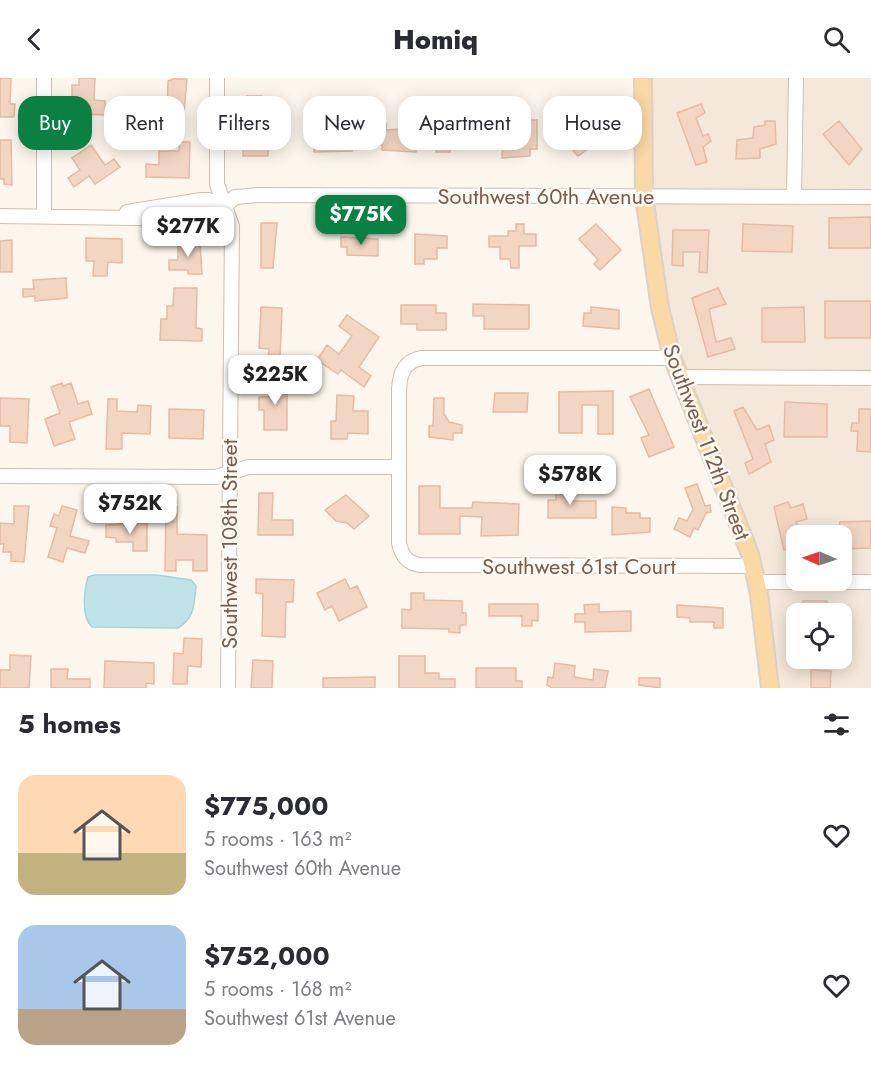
<!DOCTYPE html>
<meta charset="utf-8">
<style>
:root{--surface:#fff;--page:#f2f2f3;--text:#2b2b33;--muted:#7c7c81;--accent:#0b8043}
body{margin:0;font-family:Jost,sans-serif;background:var(--page);color:var(--text);height:100vh;display:flex;flex-direction:column;font-size:22px;white-space:nowrap}
*{box-sizing:border-box;margin:0}
p{font-size:20px;color:var(--muted)}
.icon{flex:none;width:33px;height:33px;fill:none;stroke:currentColor;stroke-width:2;stroke-linecap:round;stroke-linejoin:round}
.map{position:relative;height:610px;overflow:hidden}
.details{display:flex;flex-direction:column;background:var(--surface);flex:1}
.details>*{flex:none}
.top-card{position:absolute;left:18px;top:18px;width:836px;height:54px;display:flex;gap:12px}
.needle{width:39px;rotate:272deg}
.fabs{position:absolute;left:786px;top:447px;display:grid;gap:12px}
.fabs a{display:grid;place-items:center;width:66px;height:66px;border-radius:12px;background:var(--surface);box-shadow:0 3px 15px #0003;font-size:30px}
.price{position:absolute;translate:-50% -51px;padding:0 14px;border-radius:12px;background:#fff;color:#222;font-size:20px;line-height:39px;filter:drop-shadow(0 2px 3px #0008)}
.price::after{content:'';position:absolute;left:50%;top:36px;width:18px;height:14px;margin-left:-9px;background:inherit;clip-path:polygon(0 0,100% 0,50% 100%)}
.price.current{background:var(--accent);color:#fff}
ul{padding:0;list-style:none}
li{display:flex;align-items:center;gap:18px;height:150px;padding:0 18px}
li span{display:grid;place-items:center;flex:none;width:168px;height:120px;border-radius:18px;color:#555}
li>.icon{margin-inline-start:auto}
span .icon{width:72px;height:72px;fill:#fffc;stroke-width:1}
li b{font-size:26px}
h2{display:flex;justify-content:space-between;align-items:center;height:72px;padding:0 18px;font-size:26px}
.tag{padding:0 21px;border-radius:18px;background:var(--surface);box-shadow:0 3px 15px #0003;font-size:21px;line-height:54px}
.tag.current{background:var(--accent);color:#fff}
header{display:flex;justify-content:space-between;align-items:center;height:78px;padding:0 18px;background:var(--surface);font-size:27px;font-weight:800}
.map>svg:first-child{display:block}
</style>
<header><svg class="icon" aria-label="back" viewBox="0 0 24 24"><path d="M15 5l-7 7 7 7"/></svg>Homiq<svg class="icon" aria-label="search" viewBox="0 0 24 24"><circle cx="10" cy="10" r="6"/><path d="M15 15l6 6"/></svg></header>
<div class="map">
<svg width="871" height="610" viewBox="0 0 871 610">
<rect width="100%" height="100%" fill="#fdf6ec"/>
<!-- residential -->
<path fill="#f5e8da" fill-rule="evenodd" d="M 647,0 L 871,0 L 871,610 L 772,610 L 760,495 L 683,293 L 661,222 L 653,155 ZM 796,458 L 842,458 L 842,502 L 796,502 ZM 796,536 L 842,536 L 842,580 L 796,580 Z"/>
<!-- water -->
<path fill="#bfe3e8" stroke="#a5d3da" stroke-width="1.5" d="M 94,497 L 157,497 L 191,502 L 196,508 C 194,526 195,540 178,550 L 92,549 C 81,539 84,513 88,499 Z"/>
<!-- building -->
<path fill="#f3d5c3" stroke="#e6bba3" stroke-width="1.5" d="M 0,0 L 11,0 L 10,26 L 15,26 L 14,39 L 0,39 Z
M 79,0 L 95,0 L 94,22 L 105,23 L 105,37 L 77,36 L 77,26 L 72,26 L 72,7 L 79,7 Z
M 173,1 L 187,1 L 184,34 L 167,34 L 168,3 Z
M 247,18 L 262,18 L 261,30 L 246,30 Z
M 701,26 L 705,35 L 696,40 L 703,58 L 708,56 L 711,63 L 703,69 L 707,84 L 696,87 L 677,35 Z
M 502,32 L 518,32 L 518,42 L 537,42 L 537,71 L 530,71 L 530,78 L 502,80 L 503,60 L 496,60 L 497,39 L 502,39 Z
M 436,36 L 453,36 L 453,47 L 481,46 L 481,63 L 450,64 L 450,74 L 436,74 Z
M 402,38 L 416,38 L 416,74 L 382,72 L 382,67 L 369,67 L 369,45 L 386,45 L 386,52 L 402,51 Z
M 596,41 L 608,49 L 586,69 L 588,71 L 578,78 L 573,73 L 585,61 L 576,52 L 581,47 L 584,51 Z
M 257,42 L 286,43 L 285,57 L 269,56 L 268,78 L 243,78 L 244,49 L 257,50 Z
M 315,43 L 327,43 L 327,50 L 352,50 L 352,73 L 314,74 L 314,64 L 309,64 L 309,54 L 316,54 Z
M 765,43 L 775,43 L 776,66 L 760,71 L 760,80 L 736,81 L 737,62 L 753,60 L 754,49 L 765,47 Z
M 839,43 L 862,71 L 849,87 L 823,56 Z
M 0,62 L 11,62 L 12,107 L 4,106 L 4,101 L 0,101 Z
M 179,64 L 190,64 L 189,100 L 146,99 L 146,86 L 159,87 L 159,73 L 179,73 Z
M 91,67 L 105,87 L 114,81 L 120,89 L 95,106 L 89,98 L 74,109 L 68,100 L 80,92 L 72,80 Z
M 871,139 L 871,170 L 829,170 L 829,140 Z
M 261,145 L 277,145 L 273,190 L 261,190 Z
M 516,146 L 524,146 L 524,156 L 536,156 L 536,168 L 519,168 L 519,190 L 511,190 L 510,181 L 500,181 L 500,169 L 489,169 L 489,158 L 508,158 L 508,153 L 516,153 Z
M 596,146 L 621,172 L 600,192 L 594,186 L 598,182 L 579,161 Z
M 743,146 L 793,148 L 792,174 L 742,173 Z
M 673,152 L 709,152 L 707,195 L 699,194 L 700,174 L 683,174 L 683,188 L 672,187 Z
M 415,156 L 447,158 L 447,170 L 437,170 L 437,181 L 424,181 L 424,186 L 415,186 Z
M 341,159 L 378,161 L 378,178 L 347,177 L 347,169 L 341,169 Z
M 86,160 L 122,161 L 122,185 L 108,184 L 107,198 L 93,198 L 94,183 L 86,183 Z
M 12,162 L 12,194 L 0,194 L 0,163 Z
M 178,164 L 200,164 L 202,196 L 188,196 L 188,192 L 169,192 L 169,182 L 178,182 Z
M 66,200 L 67,220 L 35,223 L 35,218 L 23,219 L 23,211 L 34,211 L 33,202 Z
M 174,210 L 197,210 L 196,250 L 202,251 L 202,263 L 160,262 L 161,241 L 167,241 L 167,228 L 173,228 Z
M 718,210 L 726,226 L 709,231 L 716,264 L 731,260 L 735,271 L 708,279 L 692,220 Z
M 825,223 L 871,223 L 871,260 L 825,260 Z
M 473,226 L 529,227 L 529,251 L 484,251 L 484,238 L 473,238 Z
M 401,227 L 436,227 L 436,235 L 446,235 L 446,252 L 417,252 L 417,246 L 401,246 Z
M 261,229 L 282,230 L 280,280 L 268,280 L 269,271 L 259,270 Z
M 591,229 L 619,232 L 619,251 L 583,248 L 584,235 L 591,235 Z
M 804,229 L 805,264 L 762,264 L 762,230 Z
M 347,237 L 379,259 L 359,289 L 371,298 L 364,309 L 341,292 L 338,296 L 317,282 L 327,267 L 339,276 L 352,258 L 339,248 Z
M 269,302 L 287,302 L 287,352 L 264,352 L 264,332 L 259,332 L 259,319 L 269,319 Z
M 62,305 L 63,308 L 71,305 L 78,326 L 88,323 L 92,336 L 69,344 L 75,361 L 54,368 L 45,341 L 60,335 L 51,309 Z
M 649,311 L 674,369 L 649,379 L 641,360 L 649,357 L 630,319 Z
M 613,313 L 613,356 L 598,356 L 598,327 L 582,327 L 582,355 L 559,355 L 559,314 Z
M 495,315 L 528,315 L 527,334 L 493,334 Z
M 337,317 L 354,318 L 353,333 L 368,333 L 368,356 L 348,355 L 347,361 L 331,361 L 331,343 L 336,343 Z
M 0,320 L 29,321 L 27,365 L 10,364 L 10,348 L 0,348 Z
M 434,320 L 444,320 L 444,336 L 449,344 L 462,347 L 462,355 L 453,355 L 453,362 L 429,359 L 429,348 L 433,348 Z
M 108,321 L 117,321 L 117,333 L 137,334 L 138,327 L 151,328 L 150,356 L 122,355 L 122,371 L 106,371 Z
M 785,324 L 827,326 L 827,359 L 784,359 Z
M 743,329 L 757,352 L 769,347 L 774,362 L 765,366 L 771,384 L 749,396 L 745,385 L 753,381 L 734,333 Z
M 169,331 L 204,332 L 203,361 L 169,360 Z
M 859,331 L 871,331 L 871,374 L 857,373 L 858,353 L 851,353 L 852,345 L 859,345 Z
M 697,406 L 705,428 L 710,427 L 711,434 L 706,435 L 698,452 L 694,450 L 690,459 L 674,451 L 679,440 L 687,443 L 693,431 L 685,410 Z
M 419,408 L 440,408 L 440,430 L 472,430 L 473,424 L 519,426 L 518,457 L 481,458 L 482,439 L 460,438 L 460,456 L 419,456 Z
M 556,408 L 571,408 L 571,423 L 596,423 L 596,440 L 548,440 L 548,422 L 556,422 Z
M 259,415 L 273,415 L 272,442 L 293,442 L 293,457 L 258,457 Z
M 346,417 L 369,438 L 354,451 L 347,445 L 336,443 L 325,432 Z
M 788,424 L 791,430 L 803,426 L 807,441 L 796,444 L 800,458 L 796,458 L 796,467 L 784,472 L 774,429 Z
M 14,428 L 29,428 L 24,484 L 11,483 L 11,474 L 3,474 L 4,466 L 0,466 L 0,445 L 14,446 Z
M 62,428 L 77,432 L 70,458 L 89,463 L 85,475 L 67,470 L 63,484 L 48,479 L 57,450 L 50,448 L 54,436 L 59,438 Z
M 166,429 L 177,429 L 177,456 L 207,457 L 207,493 L 193,493 L 193,482 L 176,482 L 176,493 L 165,493 Z
M 612,429 L 626,430 L 626,435 L 640,435 L 640,440 L 650,440 L 650,454 L 612,457 Z
M 871,443 L 871,470 L 842,471 L 842,458 L 838,458 L 840,444 Z
M 135,445 L 147,445 L 147,473 L 133,473 L 133,464 L 116,464 L 116,460 L 106,459 L 106,447 Z
M 256,501 L 294,502 L 293,524 L 286,524 L 285,559 L 262,558 L 263,516 L 256,515 Z
M 345,501 L 350,511 L 357,508 L 367,529 L 339,543 L 332,528 L 325,532 L 317,515 Z
M 411,515 L 424,515 L 424,522 L 462,523 L 462,535 L 466,535 L 466,547 L 460,547 L 460,555 L 449,554 L 449,551 L 402,550 L 402,531 L 411,532 Z
M 803,523 L 827,523 L 827,532 L 821,532 L 821,536 L 803,536 Z
M 489,526 L 538,526 L 538,543 L 532,542 L 532,548 L 522,548 L 522,538 L 489,538 Z
M 599,526 L 599,534 L 631,533 L 631,553 L 585,554 L 585,544 L 575,544 L 575,536 L 585,536 L 584,527 Z
M 677,527 L 723,530 L 723,550 L 714,550 L 714,544 L 690,544 L 690,540 L 677,539 Z
M 184,560 L 202,561 L 201,589 L 188,588 L 187,606 L 173,606 L 174,575 L 183,576 Z
M 10,577 L 31,578 L 29,610 L 0,610 L 0,592 L 10,592 Z
M 399,578 L 425,578 L 425,595 L 439,595 L 439,601 L 455,601 L 455,610 L 399,610 Z
M 253,582 L 273,583 L 272,610 L 251,610 Z
M 105,583 L 154,585 L 154,606 L 146,605 L 146,610 L 104,610 Z
M 555,585 L 575,588 L 574,599 L 593,602 L 594,591 L 608,593 L 605,610 L 552,610 L 547,607 L 548,599 L 553,600 Z
M 476,590 L 516,590 L 516,603 L 522,603 L 522,610 L 476,610 Z
M 51,591 L 68,591 L 67,601 L 90,601 L 90,610 L 51,610 Z
M 811,592 L 831,593 L 830,610 L 811,610 Z
M 375,599 L 375,610 L 323,610 L 323,600 Z
M 639,600 L 660,600 L 660,610 L 639,607 Z"/>
<g fill="none" stroke-linecap="round" stroke-linejoin="round">
<defs>
<path id="minor" d="M 217,0 L 217,106 L 232,148 L 228,610
M 794,119 L 796,0
M 127,134 L 201,122 L 209,122 L 225,128
M 0,138 L 202,141 L 216,137 L 235,119 L 258,117 L 871,119
M 44,138 L 44,0
M 672,280 L 422,280 C 405,283 400,294 399,311 L 399,465 C 402,478 407,485 420,487 L 753,488
M 680,299 L 871,300
M 0,398 L 216,399 L 248,389 L 399,389
M 757,504 L 871,504"/>
<path id="major" d="M 643,0 L 644,118 L 660,230 L 672,279 L 750,476 L 759,516 L 770,610"/>
</defs>
<!-- minor casing -->
<use href="#minor" stroke="#d1beb0" stroke-width="16"/>
<!-- major casing -->
<use href="#major" stroke="#dad1cd" stroke-width="20"/>
<!-- minor -->
<use href="#minor" stroke="#fff" stroke-width="14"/>
<!-- major -->
<use href="#major" stroke="#fbd9a5" stroke-width="16"/>
</g>
<g text-anchor="middle" dominant-baseline="central" stroke-width="5" stroke-linejoin="round" paint-order="stroke">
<!-- street labels -->
<g font-size="22" fill="#7a5c4d" stroke="#fffaf3">
<text x="546" y="118">Southwest 60th Avenue</text>
<text transform="translate(707 364) rotate(69)">Southwest 112th Street</text>
<text transform="translate(229 466) rotate(-90)">Southwest 108th Street</text>
<text x="579" y="488">Southwest 61st Court</text>
</g>
</g>
</svg>
<div class="fabs">
<a><svg class="needle" viewBox="-14 -14 28 28"><path d="M0-13l5 13h-10z" fill="#e53935"/><path d="M0 13l5-13h-10z" fill="#7c7c81"/></svg></a>
<a><svg class="icon" aria-label="locate" viewBox="0 0 24 24"><circle cx="12" cy="12" r="6"/><path d="M12 2v4M12 18v4M2 12h4M18 12h4"/></svg></a>
</div>
<b class="price current" style="left:361px;top:168px">$775K</b>
<b class="price" style="left:188px;top:180px">$277K</b>
<b class="price" style="left:275px;top:328px">$225K</b>
<b class="price" style="left:570px;top:428px">$578K</b>
<b class="price" style="left:130px;top:457px">$752K</b>
<div class="top-card">
<a class="tag current">Buy</a>
<a class="tag">Rent</a>
<a class="tag">Filters</a>
<a class="tag">New</a>
<a class="tag">Apartment</a>
<a class="tag">House</a>
</div>
</div>
<section class="details">
<h2>5 homes<svg class="icon" aria-label="filters" viewBox="0 0 24 24"><path d="M4 7h16M4 17h16"/><circle cx="9" cy="7" r="2"/><circle cx="15" cy="17" r="2"/></svg></h2>
<ul>
<li><span style="background:linear-gradient(#ffd9b3 65%,#c2b280 0)"><svg class="icon" aria-label="home" viewBox="0 0 24 24"><path d="M3 11l9-7 9 7M6 9v11h12V9"/></svg></span><div><b>$775,000</b><p>5 rooms · 163 m²</p><p>Southwest 60th Avenue</p></div><svg class="icon" aria-label="heart" viewBox="0 0 24 24"><path d="M12 20l-8-8c-3-5 5-10 8-4 3-6 11-1 8 4z"/></svg></li>
<li><span style="background:linear-gradient(#a9c7e8 70%,#b9a48a 0)"><svg class="icon" aria-label="home" viewBox="0 0 24 24"><path d="M3 11l9-7 9 7M6 9v11h12V9"/></svg></span><div><b>$752,000</b><p>5 rooms · 168 m²</p><p>Southwest 61st Avenue</p></div><svg class="icon" aria-label="heart" viewBox="0 0 24 24"><path d="M12 20l-8-8c-3-5 5-10 8-4 3-6 11-1 8 4z"/></svg></li>
</ul>
</section>
